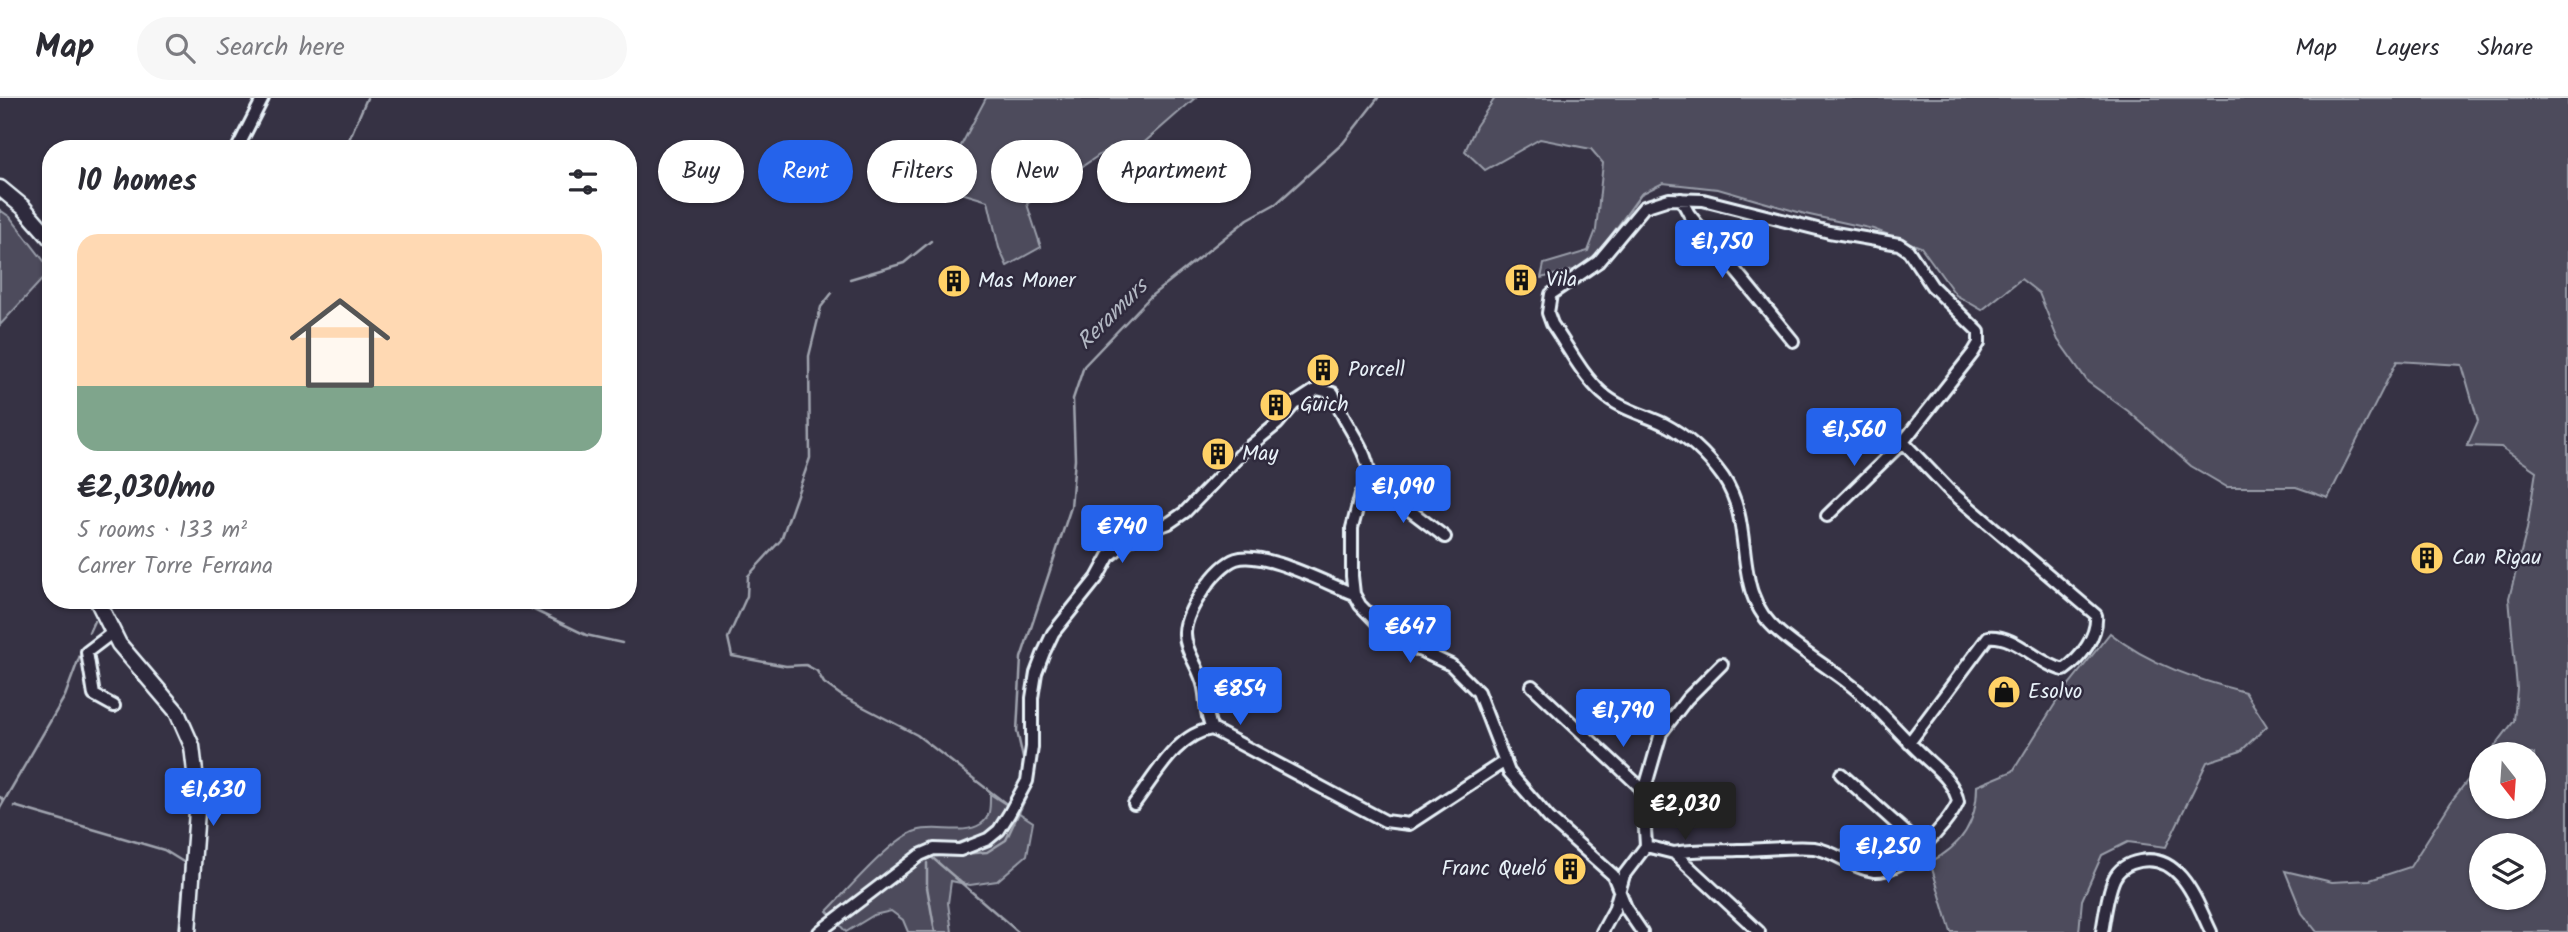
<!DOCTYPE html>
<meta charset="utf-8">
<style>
:root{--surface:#fff;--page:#f7f7f7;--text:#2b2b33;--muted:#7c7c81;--line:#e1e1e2;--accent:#2563eb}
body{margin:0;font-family:Kalam,sans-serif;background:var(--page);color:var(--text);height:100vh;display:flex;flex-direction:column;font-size:26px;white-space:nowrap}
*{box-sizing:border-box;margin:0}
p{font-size:23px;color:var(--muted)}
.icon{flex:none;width:38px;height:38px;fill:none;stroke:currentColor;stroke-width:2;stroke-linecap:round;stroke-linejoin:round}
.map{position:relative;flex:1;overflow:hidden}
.details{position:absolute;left:42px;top:42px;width:595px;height:469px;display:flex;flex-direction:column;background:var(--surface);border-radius:28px;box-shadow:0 2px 5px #0004}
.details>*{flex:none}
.top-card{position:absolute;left:658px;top:42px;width:665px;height:63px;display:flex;gap:14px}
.needle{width:46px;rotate:163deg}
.tools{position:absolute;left:2469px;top:644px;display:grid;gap:14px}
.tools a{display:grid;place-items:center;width:77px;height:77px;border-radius:50%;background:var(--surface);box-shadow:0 2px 5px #0004;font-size:35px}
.price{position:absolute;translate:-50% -60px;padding:0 16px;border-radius:7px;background:var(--accent);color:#fff;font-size:23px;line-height:46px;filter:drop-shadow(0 2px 4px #0008)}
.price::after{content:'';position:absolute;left:50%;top:42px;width:21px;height:16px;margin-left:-10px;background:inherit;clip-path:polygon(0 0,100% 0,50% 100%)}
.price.selected{background:#222;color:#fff}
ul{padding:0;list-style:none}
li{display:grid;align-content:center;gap:14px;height:371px;padding:0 35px}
li span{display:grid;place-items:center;height:217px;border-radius:21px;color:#555}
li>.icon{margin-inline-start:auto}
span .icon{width:126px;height:126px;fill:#fffc;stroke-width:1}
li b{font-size:30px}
h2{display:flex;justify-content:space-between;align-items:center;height:84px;padding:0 35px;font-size:30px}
.pill{padding:0 24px;border-radius:32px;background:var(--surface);box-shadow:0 2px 5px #0004;font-size:24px;line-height:63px}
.pill.selected{background:var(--accent);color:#fff}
header{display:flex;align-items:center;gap:42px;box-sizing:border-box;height:98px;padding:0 35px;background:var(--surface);border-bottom:2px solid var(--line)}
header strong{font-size:33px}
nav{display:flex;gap:38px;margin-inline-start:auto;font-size:24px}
.search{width:490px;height:63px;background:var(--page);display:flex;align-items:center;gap:18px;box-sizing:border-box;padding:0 24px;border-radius:38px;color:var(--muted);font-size:26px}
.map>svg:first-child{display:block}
</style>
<header>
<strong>Map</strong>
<div class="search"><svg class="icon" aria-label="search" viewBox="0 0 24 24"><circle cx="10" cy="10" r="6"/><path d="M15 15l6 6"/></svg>Search here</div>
<nav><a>Map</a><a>Layers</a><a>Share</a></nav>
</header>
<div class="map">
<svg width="2568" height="834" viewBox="0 0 2568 834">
<rect width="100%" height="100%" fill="#363244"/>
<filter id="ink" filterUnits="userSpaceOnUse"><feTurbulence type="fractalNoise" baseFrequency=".0143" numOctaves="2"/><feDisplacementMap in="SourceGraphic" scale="14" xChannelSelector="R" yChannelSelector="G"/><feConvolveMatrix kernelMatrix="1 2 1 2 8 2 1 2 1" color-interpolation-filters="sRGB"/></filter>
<g filter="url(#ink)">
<!-- green -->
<path fill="#4d4b5c" stroke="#9a9eaa" stroke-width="2" fill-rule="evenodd" d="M 986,0 L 1195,0 L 1123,63 L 1111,49 L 1027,106 L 1041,149 L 1007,168 L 999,150 L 988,103 L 948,91 L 955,59 Z
M 1495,0 L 2568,0 L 2568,834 L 2317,834 L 2302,815 L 2285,773 L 2332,784 L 2370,782 L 2410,769 L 2453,701 L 2481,665 L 2482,709 L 2534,709 L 2534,656 L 2489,656 L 2514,623 L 2517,590 L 2509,500 L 2527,431 L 2536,373 L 2501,349 L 2467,348 L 2478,323 L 2462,267 L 2397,263 L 2328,400 L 2296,389 L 2227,389 L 2191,368 L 2128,313 L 2088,284 L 2058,242 L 2039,195 L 2021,181 L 1982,212 L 1956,197 L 1921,149 L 1873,131 L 1805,116 L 1718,91 L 1663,85 L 1641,96 L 1599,154 L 1574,172 L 1541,180 L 1544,166 L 1588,153 L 1596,132 L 1603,65 L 1591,51 L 1540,41 L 1485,72 L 1465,53 L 1476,28 ZM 2482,747 L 2534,747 L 2534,800 L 2482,800 Z
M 0,112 L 10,119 L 51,172 L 0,227 Z
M 2110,535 C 2148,566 2198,582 2245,594 L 2267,628 L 2241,653 L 2207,664 L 2166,749 L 2128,744 L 2102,757 L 2082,802 L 2079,834 L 1951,834 L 1930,764 C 1962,748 1977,724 1977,688 L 2013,673 L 2060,598 Z
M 990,696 L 1033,724 L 1027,757 L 997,783 L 970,787 L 951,783 L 948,805 L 952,834 L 908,834 L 903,822 L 891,813 L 874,817 L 846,834 L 827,813 C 847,793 891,741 916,733 C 936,726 962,738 981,726 C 991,719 990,708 990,696 Z"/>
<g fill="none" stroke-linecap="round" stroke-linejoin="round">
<!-- stream -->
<path stroke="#a0a4af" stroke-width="2.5" d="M 345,51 L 367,0
M 850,181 L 904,165 L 931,143
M 832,195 L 821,209 L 809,258 L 810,360 L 781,442 L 748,478 L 747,498 L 728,540 L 732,558 L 786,568 L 806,567 L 817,573 L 824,585 L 842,598 L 917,637 L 1009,708
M 513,502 L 586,537 L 622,545
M 89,534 L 94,523
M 1025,669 L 1017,633 L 1021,560 L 1071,409 L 1075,361 L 1073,301 L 1084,268 L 1151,198 L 1248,121 L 1277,105 L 1343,45 L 1378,0
M 0,699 L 2,701
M 14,708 L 164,752 L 185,765 L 179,834
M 0,710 L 65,598 L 82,552
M 928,756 L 1018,834
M 936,758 L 987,754 L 1006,742 L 1028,695
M 927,765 L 927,789 L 935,834"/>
<defs>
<path id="minor" d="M 237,51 L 263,0
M 1681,101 L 1689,116 L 1793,243
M 1370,391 L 1387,395 L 1445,439
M 1827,418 L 1903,344
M 1354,496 C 1327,486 1263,452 1236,461 C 1216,468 1186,512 1185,534 C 1184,553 1201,571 1204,590 C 1207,605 1205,616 1212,631 L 1385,723 L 1409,726 L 1505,663
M 112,535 L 87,554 L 94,597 L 114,608
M 1532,588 L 1638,687 L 1643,697 L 1646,748
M 1841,676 L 1922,749
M 1643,697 L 1661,635 L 1687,601 L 1722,566
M 1134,706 C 1154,680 1177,635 1212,631
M 1674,755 C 1696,751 1716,753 1738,752 C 1763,752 1790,748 1814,750 C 1835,753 1854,771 1874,773 C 1903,775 1948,728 1958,704 C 1954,682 1935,670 1920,655 C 1897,633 1877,608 1852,588 C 1828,569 1802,554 1779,534 C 1728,492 1758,430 1723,379 C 1708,358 1687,338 1664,326 C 1643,316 1620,311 1602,295 C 1582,277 1568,249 1552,226 L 1548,215 L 1551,196 L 1598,164 L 1644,109 L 1669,101 L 1703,102 L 1829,134 L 1899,146 L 1908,152 L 1932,188 L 1979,234 L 1979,245 L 1973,255 L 1903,344 L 1948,391 L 2096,517 C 2098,538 2081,560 2064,572 C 2037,566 2016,536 1988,539 L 1909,645
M 819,834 L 920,757 L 934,751 L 960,752 L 988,741 L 999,732 L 1009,716 L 1027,683 L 1032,649 L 1032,600 L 1036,575 L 1044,554 L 1053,535 L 1097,480 L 1109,458 L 1134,438 L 1169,425 L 1185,414 L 1244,353 L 1277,326 L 1294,306 L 1317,291 L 1333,295 C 1345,333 1372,350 1370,391 L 1361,396 L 1352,430 L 1352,478 L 1354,496 L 1360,507 L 1391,539 L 1451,567 L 1478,594 L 1509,674 L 1549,720 L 1613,777 L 1627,812 L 1642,834
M 1602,834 L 1614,812 L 1624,777 L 1646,748 L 1674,755 L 1759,834
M 2102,834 C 2105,817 2107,797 2114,781 C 2119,770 2129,765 2140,763 C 2181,755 2197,805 2211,834"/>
<path id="tertiary" d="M 0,90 L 23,109 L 51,141
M 97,502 L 119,546 L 177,614 L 192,648 L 198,700 L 188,834"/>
</defs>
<!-- minor casing -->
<use href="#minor" stroke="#e8f1f8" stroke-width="16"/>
<!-- tertiary casing -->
<use href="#tertiary" stroke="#e8f1f8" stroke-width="19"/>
<!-- minor -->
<use href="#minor" stroke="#2f2a3d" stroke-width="10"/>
<!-- tertiary -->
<use href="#tertiary" stroke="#2f2a3d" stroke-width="14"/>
</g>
</g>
<!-- icons -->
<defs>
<symbol id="building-disc" viewBox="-11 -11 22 22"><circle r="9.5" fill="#ffd166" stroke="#2f2a3d"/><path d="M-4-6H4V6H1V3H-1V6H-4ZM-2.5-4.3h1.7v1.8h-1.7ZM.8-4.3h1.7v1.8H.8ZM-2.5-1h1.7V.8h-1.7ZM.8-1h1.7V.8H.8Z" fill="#111"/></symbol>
<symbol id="shop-disc" viewBox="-11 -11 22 22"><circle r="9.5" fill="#ffd166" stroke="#2f2a3d"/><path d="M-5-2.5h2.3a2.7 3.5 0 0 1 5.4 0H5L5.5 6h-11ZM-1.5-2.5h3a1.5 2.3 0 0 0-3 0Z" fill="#111"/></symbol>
</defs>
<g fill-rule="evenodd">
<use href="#building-disc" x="1502" y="163" width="38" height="38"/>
<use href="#building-disc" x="935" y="164" width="38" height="38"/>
<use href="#building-disc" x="1304" y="253" width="38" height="38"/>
<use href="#building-disc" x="1257" y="288" width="38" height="38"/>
<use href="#building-disc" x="1199" y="337" width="38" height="38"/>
<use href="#building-disc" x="2408" y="441" width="38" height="38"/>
<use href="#shop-disc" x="1985" y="575" width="38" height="38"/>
<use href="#building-disc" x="1551" y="752" width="38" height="38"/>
</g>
<g text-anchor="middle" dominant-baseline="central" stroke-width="5" stroke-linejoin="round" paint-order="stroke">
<!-- poi labels -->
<g font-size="21" fill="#e8f1f8" stroke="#2f2a3d" text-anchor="start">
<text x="1546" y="182">Vila</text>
<text x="978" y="183">Mas Moner</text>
<text x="1348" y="272">Porcell</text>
<text x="1300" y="307">Guich</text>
<text x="1242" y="356">May</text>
<text x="2452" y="460">Can Rigau</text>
<text x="2028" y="594">Esolvo</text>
<text x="1546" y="771" text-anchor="end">Franc Queló</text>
</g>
<!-- water labels -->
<g font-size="23" font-style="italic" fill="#b2b7c2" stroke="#2f2a3d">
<text transform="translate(1113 217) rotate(-45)">Reramurs</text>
</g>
</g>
</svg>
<div class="tools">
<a><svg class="needle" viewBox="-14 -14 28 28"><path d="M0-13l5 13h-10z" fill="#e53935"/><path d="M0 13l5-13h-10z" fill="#7c7c81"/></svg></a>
<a><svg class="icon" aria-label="layers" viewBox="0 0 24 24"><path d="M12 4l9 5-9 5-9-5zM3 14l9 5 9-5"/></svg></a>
</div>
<b class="price" style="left:1722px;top:182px">€1,750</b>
<b class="price" style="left:1854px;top:370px">€1,560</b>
<b class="price" style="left:1403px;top:427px">€1,090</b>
<b class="price" style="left:1122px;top:467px">€740</b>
<b class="price" style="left:1410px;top:567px">€647</b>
<b class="price" style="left:1240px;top:629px">€854</b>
<b class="price" style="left:1623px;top:651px">€1,790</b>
<b class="price" style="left:213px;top:730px">€1,630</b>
<b class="price selected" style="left:1685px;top:744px">€2,030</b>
<b class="price" style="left:1888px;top:787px">€1,250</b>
<div class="top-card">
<a class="pill">Buy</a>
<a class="pill selected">Rent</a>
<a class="pill">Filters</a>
<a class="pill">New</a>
<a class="pill">Apartment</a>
</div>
<section class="details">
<h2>10 homes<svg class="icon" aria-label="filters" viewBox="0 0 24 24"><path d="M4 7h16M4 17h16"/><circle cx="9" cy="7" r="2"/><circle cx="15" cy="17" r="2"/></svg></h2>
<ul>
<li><span style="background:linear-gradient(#ffd9b3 70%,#7fa58c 0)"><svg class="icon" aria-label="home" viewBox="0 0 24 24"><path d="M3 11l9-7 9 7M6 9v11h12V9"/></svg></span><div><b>€2,030/mo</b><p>5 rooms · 133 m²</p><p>Carrer Torre Ferrana</p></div></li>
</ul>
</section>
</div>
